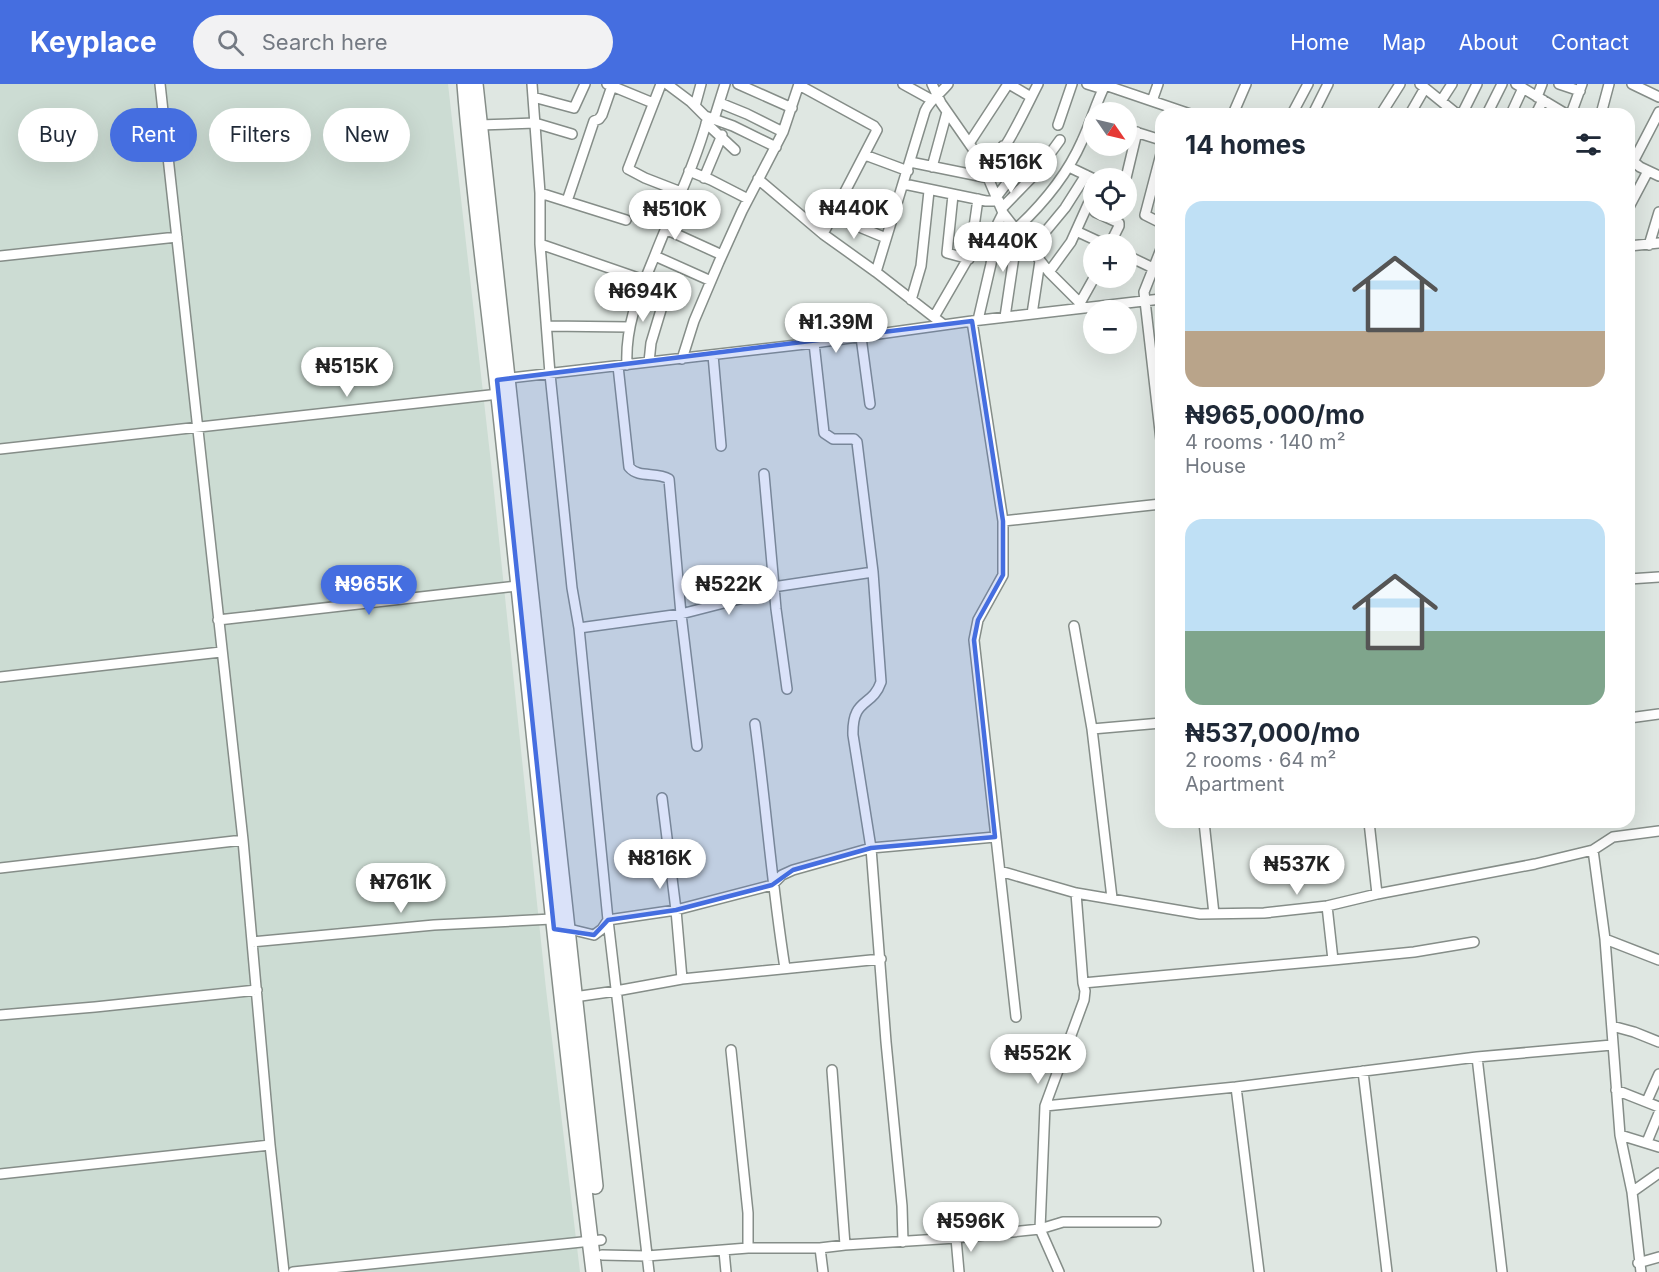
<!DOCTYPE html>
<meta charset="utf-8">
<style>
:root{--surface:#fff;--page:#f2f2f3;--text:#1f2937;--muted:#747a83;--accent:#456ee0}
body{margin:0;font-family:Inter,sans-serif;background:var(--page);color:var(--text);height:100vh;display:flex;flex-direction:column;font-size:22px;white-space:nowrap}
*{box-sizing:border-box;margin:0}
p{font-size:20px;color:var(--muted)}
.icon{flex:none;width:33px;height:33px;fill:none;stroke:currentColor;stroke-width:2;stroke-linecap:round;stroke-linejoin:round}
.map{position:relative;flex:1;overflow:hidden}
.side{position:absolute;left:1155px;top:24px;width:480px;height:720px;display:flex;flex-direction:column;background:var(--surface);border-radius:18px;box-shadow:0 6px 24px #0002}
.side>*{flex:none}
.guide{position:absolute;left:18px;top:24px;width:570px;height:54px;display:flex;gap:12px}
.needle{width:39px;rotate:124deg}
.tools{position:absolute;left:1083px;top:18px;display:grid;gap:12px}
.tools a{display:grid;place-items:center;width:54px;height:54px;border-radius:50%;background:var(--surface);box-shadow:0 6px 24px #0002;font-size:30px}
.price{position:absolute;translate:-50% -51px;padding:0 14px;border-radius:21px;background:#fff;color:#222;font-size:20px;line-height:39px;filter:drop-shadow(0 2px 3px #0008)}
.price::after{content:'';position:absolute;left:50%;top:36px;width:18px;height:14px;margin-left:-9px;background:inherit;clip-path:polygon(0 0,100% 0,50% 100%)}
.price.active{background:var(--accent);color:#fff}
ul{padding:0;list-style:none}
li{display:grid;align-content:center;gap:12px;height:318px;padding:0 30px}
li span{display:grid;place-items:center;height:186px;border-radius:18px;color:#555}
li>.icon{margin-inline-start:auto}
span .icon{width:108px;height:108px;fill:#fffc;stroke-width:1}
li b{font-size:26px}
h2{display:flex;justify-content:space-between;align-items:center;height:72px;padding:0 30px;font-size:26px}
.pill{padding:0 21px;border-radius:27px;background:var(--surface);box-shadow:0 6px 24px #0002;font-size:21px;line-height:54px}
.pill.active{background:var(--accent);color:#fff}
header{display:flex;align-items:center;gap:36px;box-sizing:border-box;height:84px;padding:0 30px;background:var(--accent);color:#fff}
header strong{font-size:28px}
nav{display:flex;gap:33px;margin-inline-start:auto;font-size:21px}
.search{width:420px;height:54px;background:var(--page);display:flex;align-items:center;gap:15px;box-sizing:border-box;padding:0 21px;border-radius:33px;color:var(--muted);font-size:22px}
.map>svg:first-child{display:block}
</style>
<header>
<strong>Keyplace</strong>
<div class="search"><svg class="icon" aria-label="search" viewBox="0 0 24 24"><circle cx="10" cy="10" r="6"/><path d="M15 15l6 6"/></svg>Search here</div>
<nav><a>Home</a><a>Map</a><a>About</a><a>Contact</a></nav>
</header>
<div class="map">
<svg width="1659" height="1188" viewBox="0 0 1659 1188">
<rect width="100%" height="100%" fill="#dfe7e2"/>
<!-- built -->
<path fill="#ccdcd3" d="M 0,0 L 448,0 L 491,379 L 546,905 L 580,1188 L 0,1188 Z"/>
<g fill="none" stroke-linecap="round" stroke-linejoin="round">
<defs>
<path id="street" d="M 160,0 L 243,756 L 270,1061 L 284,1188
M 532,0 L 540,109 L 540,160 L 550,290 L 572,504 L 579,544 L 608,836 L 649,1188
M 607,0 L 653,19
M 661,0 L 628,85 L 645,94 L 681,108
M 667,0 L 691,18 L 705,32 L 733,42 L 776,63
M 738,0 L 792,24
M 903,0 L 932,16
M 932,0 L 941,19 L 980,75 L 1003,129 L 1049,188 L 1085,224
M 1009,0 L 1031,13
M 1087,0 L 1103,5
M 1420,0 L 1457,30
M 1516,0 L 1566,30
M 1559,0 L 1580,7
M 1632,0 L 1659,13
M 799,1 L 874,42 L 877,46 L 823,150
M 533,13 L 574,24 L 585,0
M 1537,13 L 1542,0
M 1152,17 L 1158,0
M 1441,17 L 1452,0
M 720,19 L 747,30 L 783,48
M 695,22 L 701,0
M 1233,30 L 1246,0
M 1292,30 L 1308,0
M 1313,30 L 1328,0
M 1381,30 L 1400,0
M 1410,30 L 1425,4
M 1462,30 L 1477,0
M 1487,30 L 1502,0
M 1511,30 L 1523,4
M 1536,30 L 1543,16
M 1571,30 L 1582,0
M 1601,30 L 1609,0
M 714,35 L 725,0
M 706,39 L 735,66
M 479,41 L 535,39 L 572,50
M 1058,41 L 1072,0
M 1126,45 L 1161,56
M 970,58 L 1008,0
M 1161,70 L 1145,131 L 1161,139
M 865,71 L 908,87
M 1629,74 L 1640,83 L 1659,92
M 910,78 L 989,94
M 1633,78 L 1659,28
M 932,83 L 947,28
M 1069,83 L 1094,95
M 689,87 L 711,96 L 748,115
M 986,87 C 1006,68 1025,25 1038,0
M 704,94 L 722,51
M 1126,94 L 1137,48
M 758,95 L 823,150 L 876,188 L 944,241
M 904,100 L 986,117 L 999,117
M 540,109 L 626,136
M 953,111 L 947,169 L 969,175
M 997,112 L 1024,77 L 1003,62
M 567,117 L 594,37 L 599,35 L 602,31 L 612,2
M 1629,123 L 1648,87
M 1002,124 L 1036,89 L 1060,56
M 1095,128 L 1119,139 L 1119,142 L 1110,160
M 833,132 L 886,154
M 665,145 L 722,171
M 1016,145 C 1043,120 1067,91 1082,57 C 1091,38 1096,19 1105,1 L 1190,30
M 1076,147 L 1104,160
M 540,160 L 644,196
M 1649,161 L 1659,128
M 1629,162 L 1659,159
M 1031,165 L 1065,124 L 1086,91
M 1161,165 L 1144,208 L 1161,356
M 1126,171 L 1153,184
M 0,172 L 177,153
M 655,172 L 711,197
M 876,188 L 925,27 C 930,16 940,10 948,0
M 1049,188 L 1071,158 L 1094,107
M 911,216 L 921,182 L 929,107
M 1080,219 L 1094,194
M 1032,230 L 1040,177
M 934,233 L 970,171 L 978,115
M 1005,233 L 1016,159 L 1020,151
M 978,236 L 991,180 L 998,139 L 1003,129
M 972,237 L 1003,437 L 1003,491 L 978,536 L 974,556 L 1016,933
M 547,242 L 629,243
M 861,253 L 870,320
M 814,259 L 824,349 L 833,355 L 854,355 L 857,358 L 873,488 L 881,598 C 872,624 852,613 853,651 L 871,764 L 886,958 L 902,1122 L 903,1158
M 713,271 L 721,362
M 682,275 L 694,237 L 719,178 L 742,127 L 783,48 L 799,0
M 649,278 L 651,259 L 667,206
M 627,281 C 625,240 640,208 655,171 C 673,125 695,81 708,33
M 618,282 L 629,383 C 639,395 656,387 669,395 L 681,530 L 697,662
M 502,295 L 814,259 L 972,237 L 1161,215
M 0,365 L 499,310
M 764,390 L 776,525 L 787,605
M 1003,437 L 1161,420
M 1629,495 L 1659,493
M 218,536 L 517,502
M 1074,542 L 1092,645 L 1112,814
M 579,544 L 681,530 L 751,512 L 773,503 L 873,488
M 0,593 L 221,568
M 1629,634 L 1659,630
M 755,640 C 766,721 772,803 785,884
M 1092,645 L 1161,639
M 662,714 L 676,826 L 682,895
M 1204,738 L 1214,830
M 1369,738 L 1377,810
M 1593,766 L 1605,855 L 1620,1051 L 1632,1108 L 1641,1188
M 0,784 L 243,756
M 1000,787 L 1076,809 L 1200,830 L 1264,829 L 1327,822 L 1377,810 L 1535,780 L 1593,766 L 1613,753 L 1659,747
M 565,844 L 594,851 L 602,845 L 608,836 L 676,826 L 772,801 L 782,791 L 793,786 L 871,764 L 995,753
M 1605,855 L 1659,876
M 252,858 L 434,841 L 552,835
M 1333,876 L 1414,868 L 1474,858
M 1083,899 L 1333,876 L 1327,822
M 574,913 L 616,907 L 682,895 L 881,875
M 0,931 L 95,923 L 257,906
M 1612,942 L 1634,948 L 1659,958
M 731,966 L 748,1129 L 748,1164
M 1477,973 L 1502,1188
M 832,986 L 845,1161
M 1363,987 L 1387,1188
M 1236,1003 L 1259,1188
M 1616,1006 L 1659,1023
M 1647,1017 L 1659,990
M 1045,1022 L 1236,1003 L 1477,973 L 1612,961
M 1620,1051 L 1659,1063
M 1647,1058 L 1659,1029
M 0,1090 L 270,1061
M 1632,1108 L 1659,1089
M 956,1154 L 959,1188
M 820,1164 L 823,1188
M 724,1167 L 726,1188
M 602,1171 L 647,1172 L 748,1164 L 820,1164 L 845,1161 L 956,1154 L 1040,1145 L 1063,1138 L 1156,1138
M 1638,1179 L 1659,1173
M 293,1188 L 601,1156
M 1059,1188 L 1040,1145 L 1045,1022 L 1084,916 L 1085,907 L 1083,899 L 1076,809"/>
<path id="primary" d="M 465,0 C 474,114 490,227 502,340 C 532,623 559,906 594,1188
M 475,0 L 595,1102"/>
</defs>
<!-- street casing -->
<use href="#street" stroke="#858d88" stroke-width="12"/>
<!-- primary casing -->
<use href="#primary" stroke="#858d88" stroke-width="18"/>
<!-- street -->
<use href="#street" stroke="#fff" stroke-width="9"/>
<!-- primary -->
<use href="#primary" stroke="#fff" stroke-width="15"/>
</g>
<!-- marked area -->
<path fill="#456ee0" fill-opacity="0.2" stroke="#456ee0" stroke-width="4.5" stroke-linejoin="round" d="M 972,237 L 1003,437 L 1003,491 L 978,536 L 974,556 L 995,753 L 871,764 L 793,786 L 772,801 L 676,826 L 608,836 L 594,851 L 554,845 L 497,296 Z"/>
</svg>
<div class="tools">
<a><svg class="needle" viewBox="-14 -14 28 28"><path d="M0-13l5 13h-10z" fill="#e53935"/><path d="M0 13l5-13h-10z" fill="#747a83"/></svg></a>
<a><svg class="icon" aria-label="locate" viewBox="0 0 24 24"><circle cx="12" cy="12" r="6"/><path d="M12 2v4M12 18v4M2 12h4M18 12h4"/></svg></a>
<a>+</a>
<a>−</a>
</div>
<b class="price" style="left:1011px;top:110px">₦516K</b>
<b class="price" style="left:854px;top:156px">₦440K</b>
<b class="price" style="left:675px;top:157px">₦510K</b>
<b class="price" style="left:1003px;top:189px">₦440K</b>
<b class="price" style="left:643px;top:239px">₦694K</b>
<b class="price" style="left:836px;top:270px">₦1.39M</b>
<b class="price" style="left:347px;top:314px">₦515K</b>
<b class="price active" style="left:369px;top:532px">₦965K</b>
<b class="price" style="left:729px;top:532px">₦522K</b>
<b class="price" style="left:660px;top:806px">₦816K</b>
<b class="price" style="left:1297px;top:812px">₦537K</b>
<b class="price" style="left:401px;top:830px">₦761K</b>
<b class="price" style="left:1038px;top:1001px">₦552K</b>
<b class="price" style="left:971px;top:1169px">₦596K</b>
<div class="guide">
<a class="pill">Buy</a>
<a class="pill active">Rent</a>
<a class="pill">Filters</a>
<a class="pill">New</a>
</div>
<section class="side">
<h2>14 homes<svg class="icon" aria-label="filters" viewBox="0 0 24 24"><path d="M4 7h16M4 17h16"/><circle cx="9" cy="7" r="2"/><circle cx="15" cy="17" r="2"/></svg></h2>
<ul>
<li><span style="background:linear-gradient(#bfe0f5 70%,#b9a48a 0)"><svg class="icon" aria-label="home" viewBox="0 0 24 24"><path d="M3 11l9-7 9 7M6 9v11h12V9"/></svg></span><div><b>₦965,000/mo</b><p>4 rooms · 140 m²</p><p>House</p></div></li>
<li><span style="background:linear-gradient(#bfe0f5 60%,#7fa58c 0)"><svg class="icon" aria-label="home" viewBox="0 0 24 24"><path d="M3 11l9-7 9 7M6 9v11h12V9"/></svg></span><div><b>₦537,000/mo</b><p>2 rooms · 64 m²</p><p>Apartment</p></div></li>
</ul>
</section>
</div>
